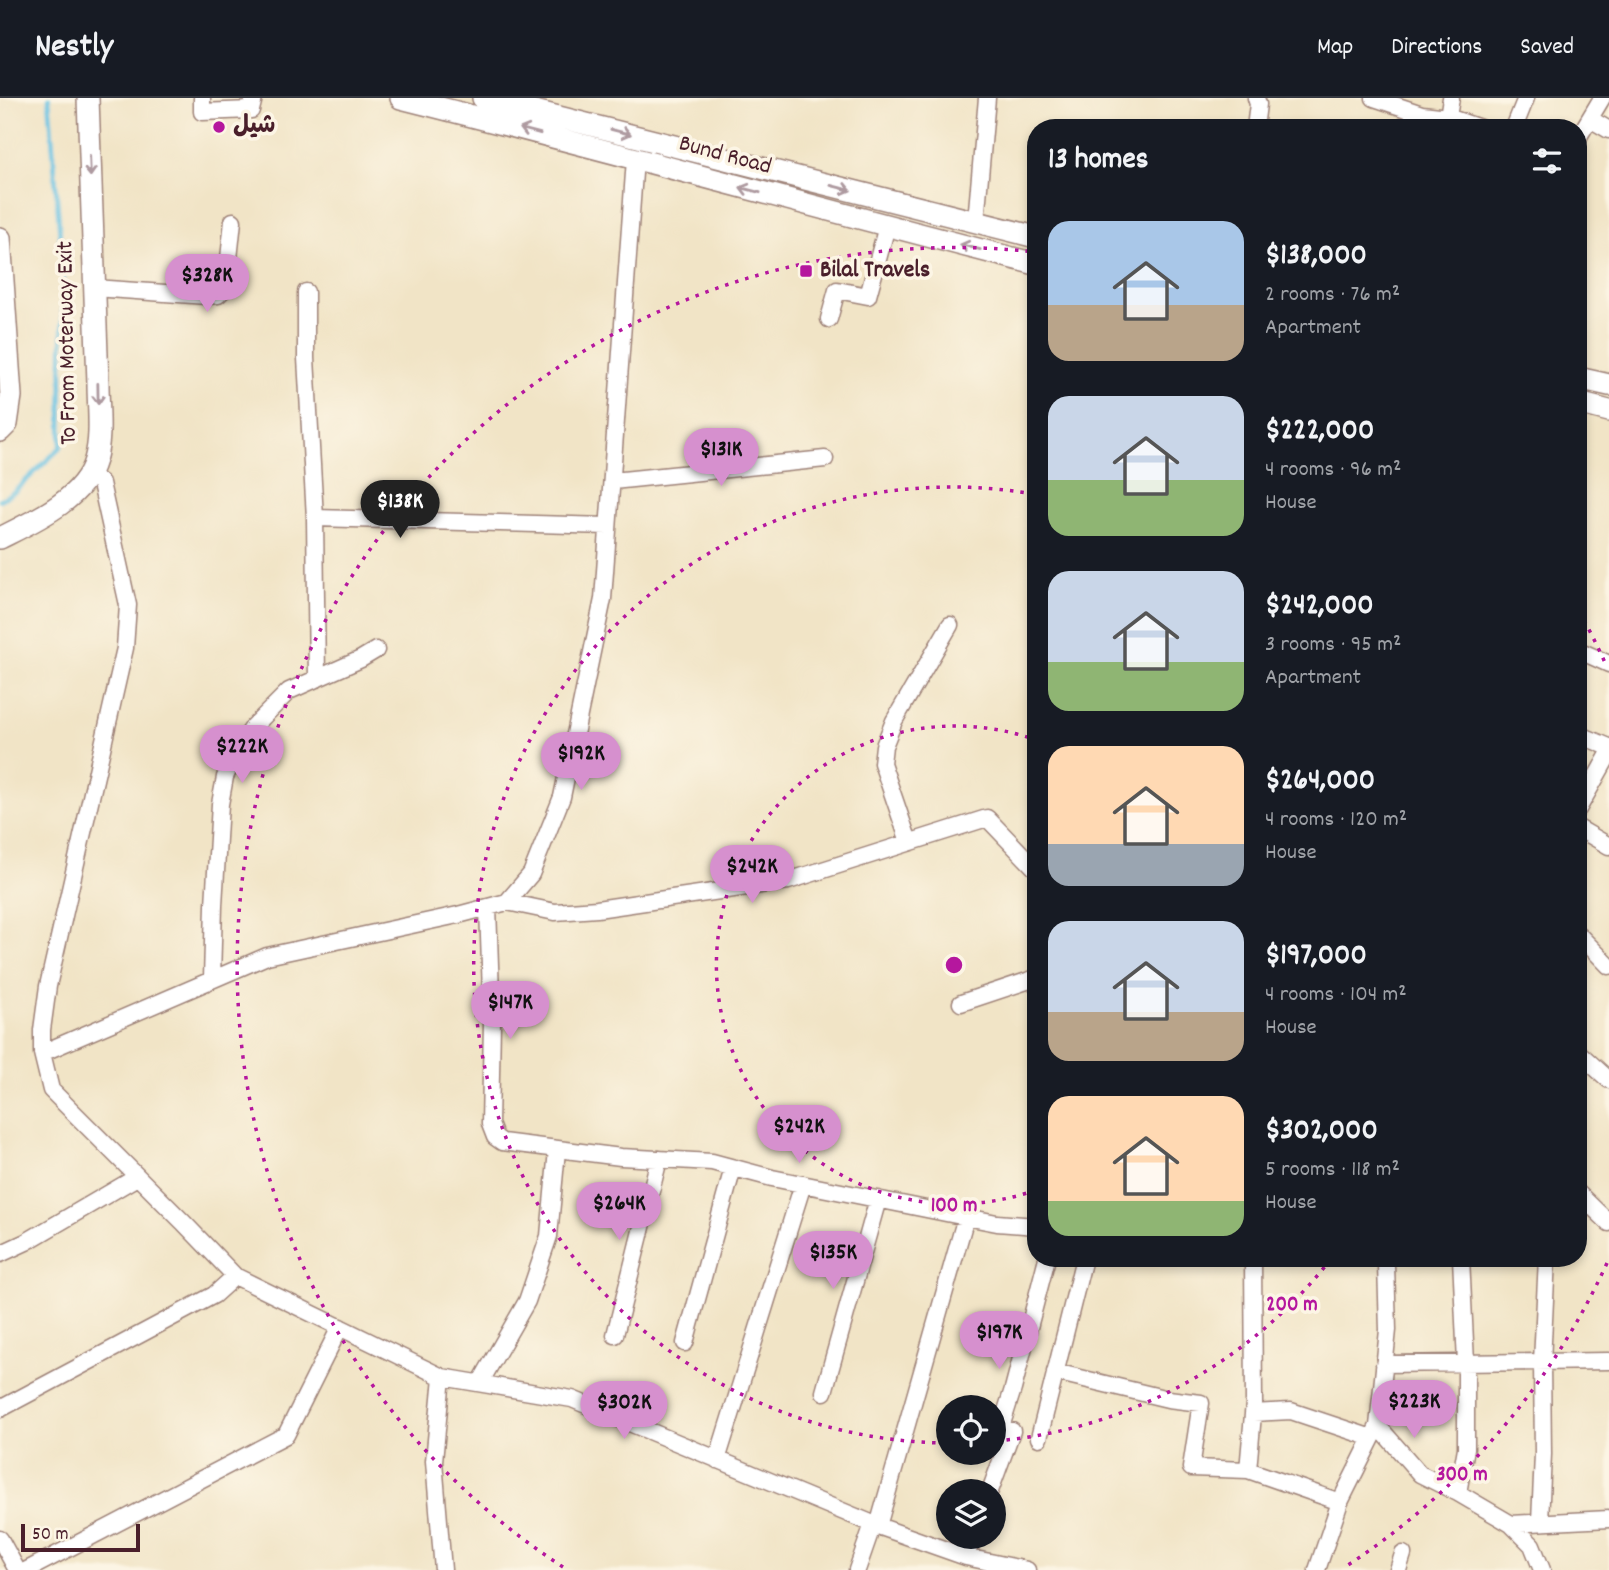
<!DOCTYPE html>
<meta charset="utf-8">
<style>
:root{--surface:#171b24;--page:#20242c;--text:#f1f3f6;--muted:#9ea1a6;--line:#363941;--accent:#d690ce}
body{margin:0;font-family:Dekko,"Playpen Sans Arabic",sans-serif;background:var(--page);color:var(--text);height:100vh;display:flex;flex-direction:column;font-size:26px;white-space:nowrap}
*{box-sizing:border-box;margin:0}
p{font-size:23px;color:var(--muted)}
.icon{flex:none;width:38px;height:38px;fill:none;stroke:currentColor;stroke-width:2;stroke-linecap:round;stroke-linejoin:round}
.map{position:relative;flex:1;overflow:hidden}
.details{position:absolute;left:1027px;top:21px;width:560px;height:1148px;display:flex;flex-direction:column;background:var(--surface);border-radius:28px;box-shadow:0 4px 10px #0003}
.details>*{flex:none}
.tools{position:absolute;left:936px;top:1297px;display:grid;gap:14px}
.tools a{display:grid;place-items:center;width:70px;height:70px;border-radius:50%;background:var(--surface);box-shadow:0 4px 10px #0003;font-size:35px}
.scale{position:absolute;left:21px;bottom:18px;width:119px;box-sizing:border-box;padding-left:7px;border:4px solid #4a1f2b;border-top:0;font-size:19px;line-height:24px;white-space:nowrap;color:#4a1f2b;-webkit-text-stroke:5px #fcf5e5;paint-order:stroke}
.price{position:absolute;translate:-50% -60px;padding:0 16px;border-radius:24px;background:var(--accent);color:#111;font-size:23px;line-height:46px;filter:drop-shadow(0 2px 4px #0008)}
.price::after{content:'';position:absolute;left:50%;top:42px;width:21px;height:16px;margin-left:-10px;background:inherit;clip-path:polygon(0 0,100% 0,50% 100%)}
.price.on{background:#222;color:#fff}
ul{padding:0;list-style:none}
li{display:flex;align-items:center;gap:21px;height:175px;padding:0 21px}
li span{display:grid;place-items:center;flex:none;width:196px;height:140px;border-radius:21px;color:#555}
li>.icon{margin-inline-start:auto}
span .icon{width:84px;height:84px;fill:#fffc;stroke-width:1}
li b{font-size:30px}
h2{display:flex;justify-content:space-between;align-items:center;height:84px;padding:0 21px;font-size:30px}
header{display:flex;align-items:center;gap:42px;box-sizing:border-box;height:98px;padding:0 35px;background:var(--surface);border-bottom:2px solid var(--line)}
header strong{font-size:33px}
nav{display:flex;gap:38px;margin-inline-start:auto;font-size:24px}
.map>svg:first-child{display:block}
</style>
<header>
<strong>Nestly</strong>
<nav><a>Map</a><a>Directions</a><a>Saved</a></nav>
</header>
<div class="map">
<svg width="1609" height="1472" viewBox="0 0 1609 1472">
<rect width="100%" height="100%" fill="#fcf5e5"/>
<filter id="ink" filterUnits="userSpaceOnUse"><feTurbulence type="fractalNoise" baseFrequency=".0143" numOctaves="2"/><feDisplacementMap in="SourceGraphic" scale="14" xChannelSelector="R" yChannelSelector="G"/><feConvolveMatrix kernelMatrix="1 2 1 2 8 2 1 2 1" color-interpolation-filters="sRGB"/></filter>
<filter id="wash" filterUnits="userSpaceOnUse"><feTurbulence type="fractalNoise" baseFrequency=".00686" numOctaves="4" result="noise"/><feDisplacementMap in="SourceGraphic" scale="28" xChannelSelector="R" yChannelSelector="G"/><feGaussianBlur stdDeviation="1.57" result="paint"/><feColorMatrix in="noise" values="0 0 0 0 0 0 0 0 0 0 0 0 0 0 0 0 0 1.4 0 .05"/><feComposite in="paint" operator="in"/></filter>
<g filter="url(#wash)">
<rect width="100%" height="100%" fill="#f1e4c6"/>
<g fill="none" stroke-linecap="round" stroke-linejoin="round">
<!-- stream -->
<path stroke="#65c1e3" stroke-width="4.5" d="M 0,402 L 15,393 L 61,349 L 63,177 L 49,0"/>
</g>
</g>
<g filter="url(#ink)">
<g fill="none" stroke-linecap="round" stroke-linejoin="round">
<defs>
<path id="minor" d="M 202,0 L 202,14 L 251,12 L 254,0
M 1374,0 L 1422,16 L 1448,19 L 1480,30
M 1448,19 L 1451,0
M 1590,21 L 1609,32
M 1255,30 L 1258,6 L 1256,0
M 1514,30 L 1526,0
M 1578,40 L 1602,0
M 976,123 L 987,0
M 94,190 L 207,198 L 218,197 L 226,189 L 233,123
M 306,194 L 306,260 L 315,420
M 829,221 L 837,192 L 868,198 L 887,128
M 90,377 L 101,385 L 128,507 L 125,550 L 48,888 L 42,932 L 42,955 L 51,992 L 183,1124 L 235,1178 L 442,1279 L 572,1301 L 878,1428 L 966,1459 L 1027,1472
M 613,383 L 825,361
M 1578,552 L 1609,566
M 317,581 L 315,420 L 608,428
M 1578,636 L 1609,649
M 1578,711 L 1609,656
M 1578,730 L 1609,748
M 909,744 L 882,665 L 884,648 L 894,623 L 950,527
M 507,804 L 555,814 L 597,811 L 788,783 L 987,720 L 1036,771
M 488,809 L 492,926 L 490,1026 L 495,1039 L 502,1044 L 621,1059 L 712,1064 L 772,1080 L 966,1119 L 997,1125 L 1036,1128
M 1578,836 L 1609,868
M 212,881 L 214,807 L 220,706 L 225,679 L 237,653 L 253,629 L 289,593 L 361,561 L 376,552
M 961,905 L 1036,880
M 1578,954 L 1609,982
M 42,955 L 267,858 L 458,817 L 507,804 L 531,776 L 562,699 L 603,501 L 635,61
M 1578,1095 L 1609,1125
M 0,1156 L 26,1144 L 137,1079
M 1383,1160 L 1386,1167 L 1388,1232 L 1378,1328 L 1420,1376 L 1458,1395 L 1511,1426 L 1532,1447 L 1542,1472
M 615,1237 L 659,1061
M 685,1245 L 733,1070
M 1384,1266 L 1609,1263
M 1055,1274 L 1168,1301 L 1201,1305 L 1191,1370 L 1248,1372 L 1340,1404
M 442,1279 L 434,1363 L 443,1472
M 480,1285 L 527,1203 L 549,1138 L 557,1052
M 824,1294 L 878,1101
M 0,1311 L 214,1197 L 235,1178
M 1253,1315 L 1291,1313 L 1372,1340
M 1039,1340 L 1084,1160
M 717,1362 L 803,1086
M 1248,1372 L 1254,1305 L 1253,1160
M 990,1393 L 1012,1333 L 1001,1329 L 1013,1291 L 1047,1160
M 1458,1395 L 1466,1350 L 1466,1265 L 1461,1160
M 1540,1424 L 1543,1356 L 1542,1264 L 1547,1160
M 1511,1426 L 1609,1421
M 878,1428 L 966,1119
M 0,1441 L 17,1472
M 966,1459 L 973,1438
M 27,1472 L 286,1337 L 340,1229
M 857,1472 L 873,1426
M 1317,1472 L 1340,1404 L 1378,1328
M 1398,1472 L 1403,1456"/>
<path id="major" d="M 401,0 C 613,53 824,112 1036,166
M 483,0 L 1036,139
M 0,140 L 11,298 L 7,326 L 0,333
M 1578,280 L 1609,287
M 1578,305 L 1609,313
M 0,440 C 34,423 84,401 95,362 C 102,338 98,310 98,285 L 88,0"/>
</defs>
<!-- minor casing -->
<use href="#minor" stroke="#9e8278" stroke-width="19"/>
<!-- major casing -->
<use href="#major" stroke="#9e8278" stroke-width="24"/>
<!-- minor -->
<use href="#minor" stroke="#fff" stroke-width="16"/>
<!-- major -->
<use href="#major" stroke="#fff" stroke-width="21"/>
</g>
<!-- one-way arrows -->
<defs><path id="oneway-shaft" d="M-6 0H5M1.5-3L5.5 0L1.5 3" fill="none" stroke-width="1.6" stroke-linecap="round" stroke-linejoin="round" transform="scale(1.75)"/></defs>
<g stroke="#ae9aa0">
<use href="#oneway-shaft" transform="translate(530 33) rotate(-165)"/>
<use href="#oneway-shaft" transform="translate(621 34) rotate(14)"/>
<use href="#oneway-shaft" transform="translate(90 68) rotate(88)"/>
<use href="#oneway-shaft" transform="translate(841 90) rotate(14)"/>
<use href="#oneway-shaft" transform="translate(750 92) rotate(-165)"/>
<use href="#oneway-shaft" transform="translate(970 149) rotate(-166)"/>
<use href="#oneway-shaft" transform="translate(98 296) rotate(89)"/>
</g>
</g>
<!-- distance rings -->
<g fill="none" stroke="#b5179e" stroke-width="3.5" stroke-dasharray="3.5 7">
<path d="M1036 1092A239 239 0 1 1 1036 642"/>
<path d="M1331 1161A478 478 0 0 1 996 1343M946 1345A478 478 0 1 1 1033 396"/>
<path d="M1607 1165A718 718 0 0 1 1345 1469M563 1469A718 718 0 0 1 1035 154M1579 513A718 718 0 0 1 1607 569"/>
</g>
<!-- markers -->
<g fill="#b5179e" stroke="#fcf5e5" stroke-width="2.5">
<circle cx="219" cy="29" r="7"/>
<rect x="799" y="166" width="14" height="14" rx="3.5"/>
</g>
<g text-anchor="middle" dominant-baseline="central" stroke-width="7" stroke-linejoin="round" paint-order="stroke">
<!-- poi labels -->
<g font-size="24" font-weight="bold" fill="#4a1f2b" stroke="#fcf5e5" text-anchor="start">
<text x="233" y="29">شیل</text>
<text x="820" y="173">Bilal Travels</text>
</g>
<!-- street labels -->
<g font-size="24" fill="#4a1f2b" stroke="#fcf5e5">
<text transform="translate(725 58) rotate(15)">Bund Road</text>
<text transform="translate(68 245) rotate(-91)">To From Moterway Exit</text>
</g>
</g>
<circle cx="954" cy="867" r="10" fill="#b5179e" stroke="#fcf5e5" stroke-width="3.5"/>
<g font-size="21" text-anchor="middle" font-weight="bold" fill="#b5179e" stroke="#fcf5e5" stroke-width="7" stroke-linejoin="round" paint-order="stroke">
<text x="954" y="1113">100 m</text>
<text x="1292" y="1212">200 m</text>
<text x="1462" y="1382">300 m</text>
</g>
</svg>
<div class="tools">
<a><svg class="icon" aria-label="locate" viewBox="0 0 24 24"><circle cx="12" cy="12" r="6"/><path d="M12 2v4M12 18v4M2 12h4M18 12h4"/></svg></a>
<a><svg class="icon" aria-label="layers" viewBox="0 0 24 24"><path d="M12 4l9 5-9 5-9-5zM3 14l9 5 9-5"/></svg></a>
</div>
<div class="scale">50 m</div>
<b class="price" style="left:207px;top:216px">$328K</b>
<b class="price" style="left:721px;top:390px">$131K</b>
<b class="price on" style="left:400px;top:442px">$138K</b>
<b class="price" style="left:242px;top:687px">$222K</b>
<b class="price" style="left:581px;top:694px">$192K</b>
<b class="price" style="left:752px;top:807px">$242K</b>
<b class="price" style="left:510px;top:943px">$147K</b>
<b class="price" style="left:799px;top:1067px">$242K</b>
<b class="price" style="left:619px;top:1144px">$264K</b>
<b class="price" style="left:833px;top:1193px">$135K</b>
<b class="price" style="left:999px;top:1273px">$197K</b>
<b class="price" style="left:1414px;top:1342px">$223K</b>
<b class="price" style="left:624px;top:1343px">$302K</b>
<section class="details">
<h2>13 homes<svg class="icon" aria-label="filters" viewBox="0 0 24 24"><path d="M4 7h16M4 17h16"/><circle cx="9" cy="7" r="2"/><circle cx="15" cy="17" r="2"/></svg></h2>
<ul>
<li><span style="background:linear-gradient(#a9c7e8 60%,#b9a48a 0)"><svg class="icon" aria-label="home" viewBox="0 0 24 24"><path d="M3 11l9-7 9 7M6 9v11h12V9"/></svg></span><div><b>$138,000</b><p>2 rooms · 76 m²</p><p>Apartment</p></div></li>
<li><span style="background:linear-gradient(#c9d6e8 60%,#8fb573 0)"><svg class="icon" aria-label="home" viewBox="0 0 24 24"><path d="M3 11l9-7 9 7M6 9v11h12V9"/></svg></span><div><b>$222,000</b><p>4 rooms · 96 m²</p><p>House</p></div></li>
<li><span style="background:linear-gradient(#c9d6e8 65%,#8fb573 0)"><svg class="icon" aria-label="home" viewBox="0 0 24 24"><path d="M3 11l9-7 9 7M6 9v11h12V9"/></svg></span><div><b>$242,000</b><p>3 rooms · 95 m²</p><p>Apartment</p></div></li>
<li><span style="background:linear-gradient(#ffd9b3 70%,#9aa5b1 0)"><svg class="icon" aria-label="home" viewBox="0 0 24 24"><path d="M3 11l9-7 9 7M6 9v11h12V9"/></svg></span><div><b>$264,000</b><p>4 rooms · 120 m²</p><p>House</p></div></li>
<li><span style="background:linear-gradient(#c9d6e8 65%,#b9a48a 0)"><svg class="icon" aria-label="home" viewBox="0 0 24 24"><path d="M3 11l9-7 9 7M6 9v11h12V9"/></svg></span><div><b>$197,000</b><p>4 rooms · 104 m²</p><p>House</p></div></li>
<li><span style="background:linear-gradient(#ffd9b3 75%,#8fb573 0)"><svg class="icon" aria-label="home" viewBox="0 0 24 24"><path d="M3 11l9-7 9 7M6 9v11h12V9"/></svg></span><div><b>$302,000</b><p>5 rooms · 118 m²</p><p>House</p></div></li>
</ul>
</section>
</div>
